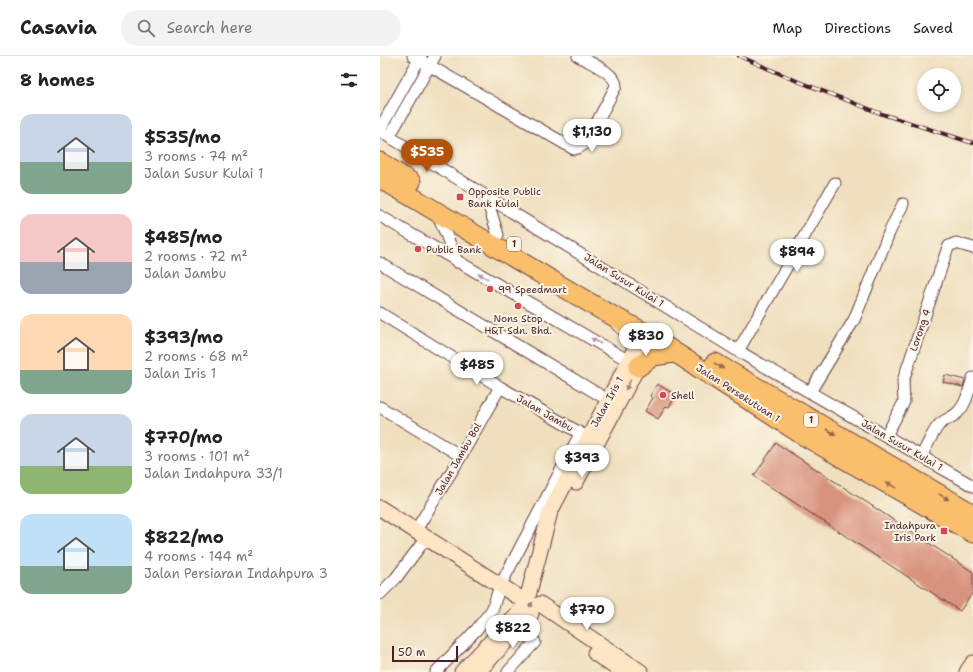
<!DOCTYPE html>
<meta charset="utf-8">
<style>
:root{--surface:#fff;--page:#f2f2f2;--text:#222;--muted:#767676;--line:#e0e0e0;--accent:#b45309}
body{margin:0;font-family:"Shantell Sans",sans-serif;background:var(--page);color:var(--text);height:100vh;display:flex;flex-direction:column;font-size:15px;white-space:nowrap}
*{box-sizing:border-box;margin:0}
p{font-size:13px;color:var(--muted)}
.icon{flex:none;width:22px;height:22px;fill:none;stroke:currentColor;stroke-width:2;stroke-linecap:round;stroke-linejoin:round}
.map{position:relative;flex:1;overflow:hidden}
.sheet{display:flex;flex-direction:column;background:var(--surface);width:380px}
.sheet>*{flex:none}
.controls{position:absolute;left:537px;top:12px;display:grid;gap:8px}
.controls a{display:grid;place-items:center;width:44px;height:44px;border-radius:50%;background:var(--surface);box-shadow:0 2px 6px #0003;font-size:20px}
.scale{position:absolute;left:12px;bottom:10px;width:66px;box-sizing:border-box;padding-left:4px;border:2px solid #4a1f2b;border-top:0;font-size:11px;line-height:14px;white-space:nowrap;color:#4a1f2b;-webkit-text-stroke:3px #fcf5e5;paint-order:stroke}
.price{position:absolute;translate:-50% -34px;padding:0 9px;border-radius:14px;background:#fff;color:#222;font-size:13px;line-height:26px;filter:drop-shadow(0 1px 2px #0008)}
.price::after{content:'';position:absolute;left:50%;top:24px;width:12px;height:9px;margin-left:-6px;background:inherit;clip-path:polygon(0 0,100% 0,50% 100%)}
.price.selected{background:var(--accent);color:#fff}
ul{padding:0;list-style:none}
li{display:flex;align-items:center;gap:12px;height:100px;padding:0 20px}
li span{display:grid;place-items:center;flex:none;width:112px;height:80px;border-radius:12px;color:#555}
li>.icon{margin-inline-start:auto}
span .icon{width:48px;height:48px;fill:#fffc;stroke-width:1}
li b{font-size:17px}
h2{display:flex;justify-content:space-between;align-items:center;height:48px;padding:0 20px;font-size:17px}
header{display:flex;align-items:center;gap:24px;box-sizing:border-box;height:56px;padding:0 20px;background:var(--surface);border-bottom:1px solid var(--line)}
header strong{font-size:19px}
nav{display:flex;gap:22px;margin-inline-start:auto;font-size:14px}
.search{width:280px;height:36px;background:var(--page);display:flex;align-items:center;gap:10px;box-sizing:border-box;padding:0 14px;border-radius:22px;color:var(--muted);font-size:15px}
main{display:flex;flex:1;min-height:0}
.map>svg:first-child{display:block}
</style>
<header>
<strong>Casavia</strong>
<div class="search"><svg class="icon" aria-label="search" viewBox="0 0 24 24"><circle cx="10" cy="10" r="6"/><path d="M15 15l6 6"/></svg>Search here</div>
<nav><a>Map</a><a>Directions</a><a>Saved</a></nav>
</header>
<main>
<section class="sheet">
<h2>8 homes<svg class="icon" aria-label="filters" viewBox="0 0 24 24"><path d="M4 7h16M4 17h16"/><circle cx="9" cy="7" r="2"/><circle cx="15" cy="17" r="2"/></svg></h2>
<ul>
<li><span style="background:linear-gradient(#c9d6e8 60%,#7fa58c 0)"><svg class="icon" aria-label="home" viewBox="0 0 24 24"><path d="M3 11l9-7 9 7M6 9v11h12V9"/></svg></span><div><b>$535/mo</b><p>3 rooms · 74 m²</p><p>Jalan Susur Kulai 1</p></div></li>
<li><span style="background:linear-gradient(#f6c9c9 60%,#9aa5b1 0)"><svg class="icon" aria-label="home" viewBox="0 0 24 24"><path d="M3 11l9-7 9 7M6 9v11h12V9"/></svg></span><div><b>$485/mo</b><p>2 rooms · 72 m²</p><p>Jalan Jambu</p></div></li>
<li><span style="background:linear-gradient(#ffd9b3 70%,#7fa58c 0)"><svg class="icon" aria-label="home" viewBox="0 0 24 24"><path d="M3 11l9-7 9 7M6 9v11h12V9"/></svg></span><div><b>$393/mo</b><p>2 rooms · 68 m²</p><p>Jalan Iris 1</p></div></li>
<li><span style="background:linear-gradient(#c9d6e8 65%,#8fb573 0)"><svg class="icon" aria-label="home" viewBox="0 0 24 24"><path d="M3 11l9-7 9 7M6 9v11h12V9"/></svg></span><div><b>$770/mo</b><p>3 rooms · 101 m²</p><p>Jalan Indahpura 33/1</p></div></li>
<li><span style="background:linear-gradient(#bfe0f5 65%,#7fa58c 0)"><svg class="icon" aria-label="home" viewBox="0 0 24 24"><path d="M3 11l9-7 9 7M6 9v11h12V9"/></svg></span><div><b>$822/mo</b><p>4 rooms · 144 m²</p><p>Jalan Persiaran Indahpura 3</p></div></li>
</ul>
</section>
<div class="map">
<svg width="593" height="616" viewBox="0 0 593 616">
<rect width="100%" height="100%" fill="#fcf5e5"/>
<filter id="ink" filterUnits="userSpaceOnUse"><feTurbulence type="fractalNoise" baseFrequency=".025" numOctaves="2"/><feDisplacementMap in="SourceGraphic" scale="8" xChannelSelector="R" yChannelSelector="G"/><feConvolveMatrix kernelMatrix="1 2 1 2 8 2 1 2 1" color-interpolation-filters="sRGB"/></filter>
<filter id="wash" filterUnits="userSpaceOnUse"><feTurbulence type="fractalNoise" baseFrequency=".012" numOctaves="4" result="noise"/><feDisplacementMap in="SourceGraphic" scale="16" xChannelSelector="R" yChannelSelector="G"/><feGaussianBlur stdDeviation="0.9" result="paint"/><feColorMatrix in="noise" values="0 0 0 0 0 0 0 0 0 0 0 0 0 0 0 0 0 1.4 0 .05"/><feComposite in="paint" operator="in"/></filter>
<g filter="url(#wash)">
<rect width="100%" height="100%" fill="#efdfbe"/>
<g id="blocks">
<!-- building -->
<path fill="#d8937e" d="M 565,319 L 585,324 L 583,331 L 563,326 Z
M 277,328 L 296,339 L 289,351 L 286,350 L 278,363 L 265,355 L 273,342 L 270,340 Z
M 396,387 L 593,516 L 593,536 L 580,555 L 374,420 Z"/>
</g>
</g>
<g filter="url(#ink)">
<use href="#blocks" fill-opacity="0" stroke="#633c41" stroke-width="1"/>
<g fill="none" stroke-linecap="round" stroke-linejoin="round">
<defs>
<path id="street" d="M 33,0 L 194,93 L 198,92 L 206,87 L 236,30 C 236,17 209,6 198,0
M 0,73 L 41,0
M 0,75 L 358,295 L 593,430
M 9,81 L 55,0
M 106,140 L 118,179
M 57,156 L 77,206
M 0,160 L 249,305
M 0,207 L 228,344
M 0,257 L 120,331 L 207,381
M 358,295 L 455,127
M 430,336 L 474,264 L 509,177 L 523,148
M 0,351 L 81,400
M 506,380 L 524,346 L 523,325 L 567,194 L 569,190 L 576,187 L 593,192
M 541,400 C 547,391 551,379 558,370 C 563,364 570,363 576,358 C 586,350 589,334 593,322
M 36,474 L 81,400 L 120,331
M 0,538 L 16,522 L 47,481
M 56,616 L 97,573 L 112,554 L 120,530 L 200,378
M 128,616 L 155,586"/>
<path id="secondary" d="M 196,426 L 273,282
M 0,452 L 143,544
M 148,540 L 170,456 L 254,295 C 256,282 247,274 238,267
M 160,548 L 261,616
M 215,597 L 242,616
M 82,616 L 142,553
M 98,616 L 151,558
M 587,616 L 593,607"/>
<path id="highway" d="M 0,106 L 31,126
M 0,122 L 220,253 L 265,277 L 421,378 L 593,477
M 335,307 L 593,458
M 258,311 L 273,300 L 294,297"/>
</defs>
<!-- street casing -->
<use href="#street" stroke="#633c41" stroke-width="13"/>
<!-- secondary casing -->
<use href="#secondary" stroke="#633c41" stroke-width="17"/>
<!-- highway casing -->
<use href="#highway" stroke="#633c41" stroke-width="21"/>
<!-- street -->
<use href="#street" stroke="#fff" stroke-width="11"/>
<!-- secondary -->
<use href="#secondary" stroke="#fde5c5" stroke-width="15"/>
<!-- highway -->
<use href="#highway" stroke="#f9bf6d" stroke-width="19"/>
<defs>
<path id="rail" d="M 359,0 L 417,25 L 502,58 L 593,87"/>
</defs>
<!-- rail casing -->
<use href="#rail" stroke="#4a1f2b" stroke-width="4"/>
<!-- rail -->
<use href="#rail" stroke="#fcf5e5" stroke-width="2.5" stroke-dasharray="8" stroke-linecap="butt"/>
</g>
<!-- one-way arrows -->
<defs><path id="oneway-solid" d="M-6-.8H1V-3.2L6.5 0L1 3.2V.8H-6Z"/></defs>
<g fill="#ae9aa0">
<use href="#oneway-solid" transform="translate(103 220) rotate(-150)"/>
<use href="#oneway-solid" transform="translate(216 285) rotate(-150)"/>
</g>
<g fill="#996749">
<use href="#oneway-solid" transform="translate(339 310) rotate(31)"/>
<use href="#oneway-solid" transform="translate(451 376) rotate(30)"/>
<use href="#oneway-solid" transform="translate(511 429) rotate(-150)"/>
<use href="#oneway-solid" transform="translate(564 441) rotate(30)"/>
</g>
<use fill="#a48278" href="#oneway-solid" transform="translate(248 329) rotate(118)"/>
</g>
<!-- markers -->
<g fill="#d1495b" stroke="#fcf5e5" stroke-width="1.5">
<rect x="76" y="137" width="8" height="8" rx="2"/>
<circle cx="38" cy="193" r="4"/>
<circle cx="110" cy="233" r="4"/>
<circle cx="138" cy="250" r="4"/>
<circle cx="283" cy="339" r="4"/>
<rect x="560" y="471" width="8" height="8" rx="2"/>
</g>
<g text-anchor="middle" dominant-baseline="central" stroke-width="4" stroke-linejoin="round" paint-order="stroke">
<!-- shield labels -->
<g fill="#fcf5e5" stroke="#7f5f63" stroke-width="1">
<rect x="127" y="181" width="14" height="14" rx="3"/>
<rect x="424" y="357" width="14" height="14" rx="3"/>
</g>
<g font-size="9" font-weight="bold" fill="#4a1f2b">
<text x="134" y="188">1</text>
<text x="431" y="364">1</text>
</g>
<!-- poi labels -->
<g font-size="10" fill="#4a1f2b" stroke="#fcf5e5" text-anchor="start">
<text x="88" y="135">Opposite Public<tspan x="88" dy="12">Bank Kulai</tspan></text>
<text x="46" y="193">Public Bank</text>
<text x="118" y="233">99 Speedmart</text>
<text x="138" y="262" text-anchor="middle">Nons Stop<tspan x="138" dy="12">H&amp;T Sdn. Bhd.</tspan></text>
<text x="291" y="339">Shell</text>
<text x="556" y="469" text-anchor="end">Indahpura<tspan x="556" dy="12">Iris Park</tspan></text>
</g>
<!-- street labels -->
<g font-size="10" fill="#4a1f2b" stroke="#fcf5e5">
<text transform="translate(244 224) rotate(32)">Jalan Susur Kulai 1</text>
<text transform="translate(540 274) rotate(-71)">Lorong 4</text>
<text transform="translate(358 337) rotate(33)">Jalan Persekutuan 1</text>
<text transform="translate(227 346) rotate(-61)">Jalan Iris 1</text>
<text transform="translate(165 357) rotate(30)">Jalan Jambu</text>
<text transform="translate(522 389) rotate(30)">Jalan Susur Kulai 1</text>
<text transform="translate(78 403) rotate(-60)">Jalan Jambu Bol</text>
</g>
</g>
</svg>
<div class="controls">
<a><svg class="icon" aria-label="locate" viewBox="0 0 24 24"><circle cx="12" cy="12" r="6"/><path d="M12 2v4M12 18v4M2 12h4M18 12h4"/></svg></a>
</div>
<div class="scale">50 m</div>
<b class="price" style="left:212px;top:97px">$1,130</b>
<b class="price selected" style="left:47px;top:117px">$535</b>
<b class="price" style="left:417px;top:217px">$894</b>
<b class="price" style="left:266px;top:301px">$830</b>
<b class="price" style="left:97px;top:330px">$485</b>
<b class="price" style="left:202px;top:423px">$393</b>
<b class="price" style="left:207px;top:575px">$770</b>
<b class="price" style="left:133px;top:593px">$822</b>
</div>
</main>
